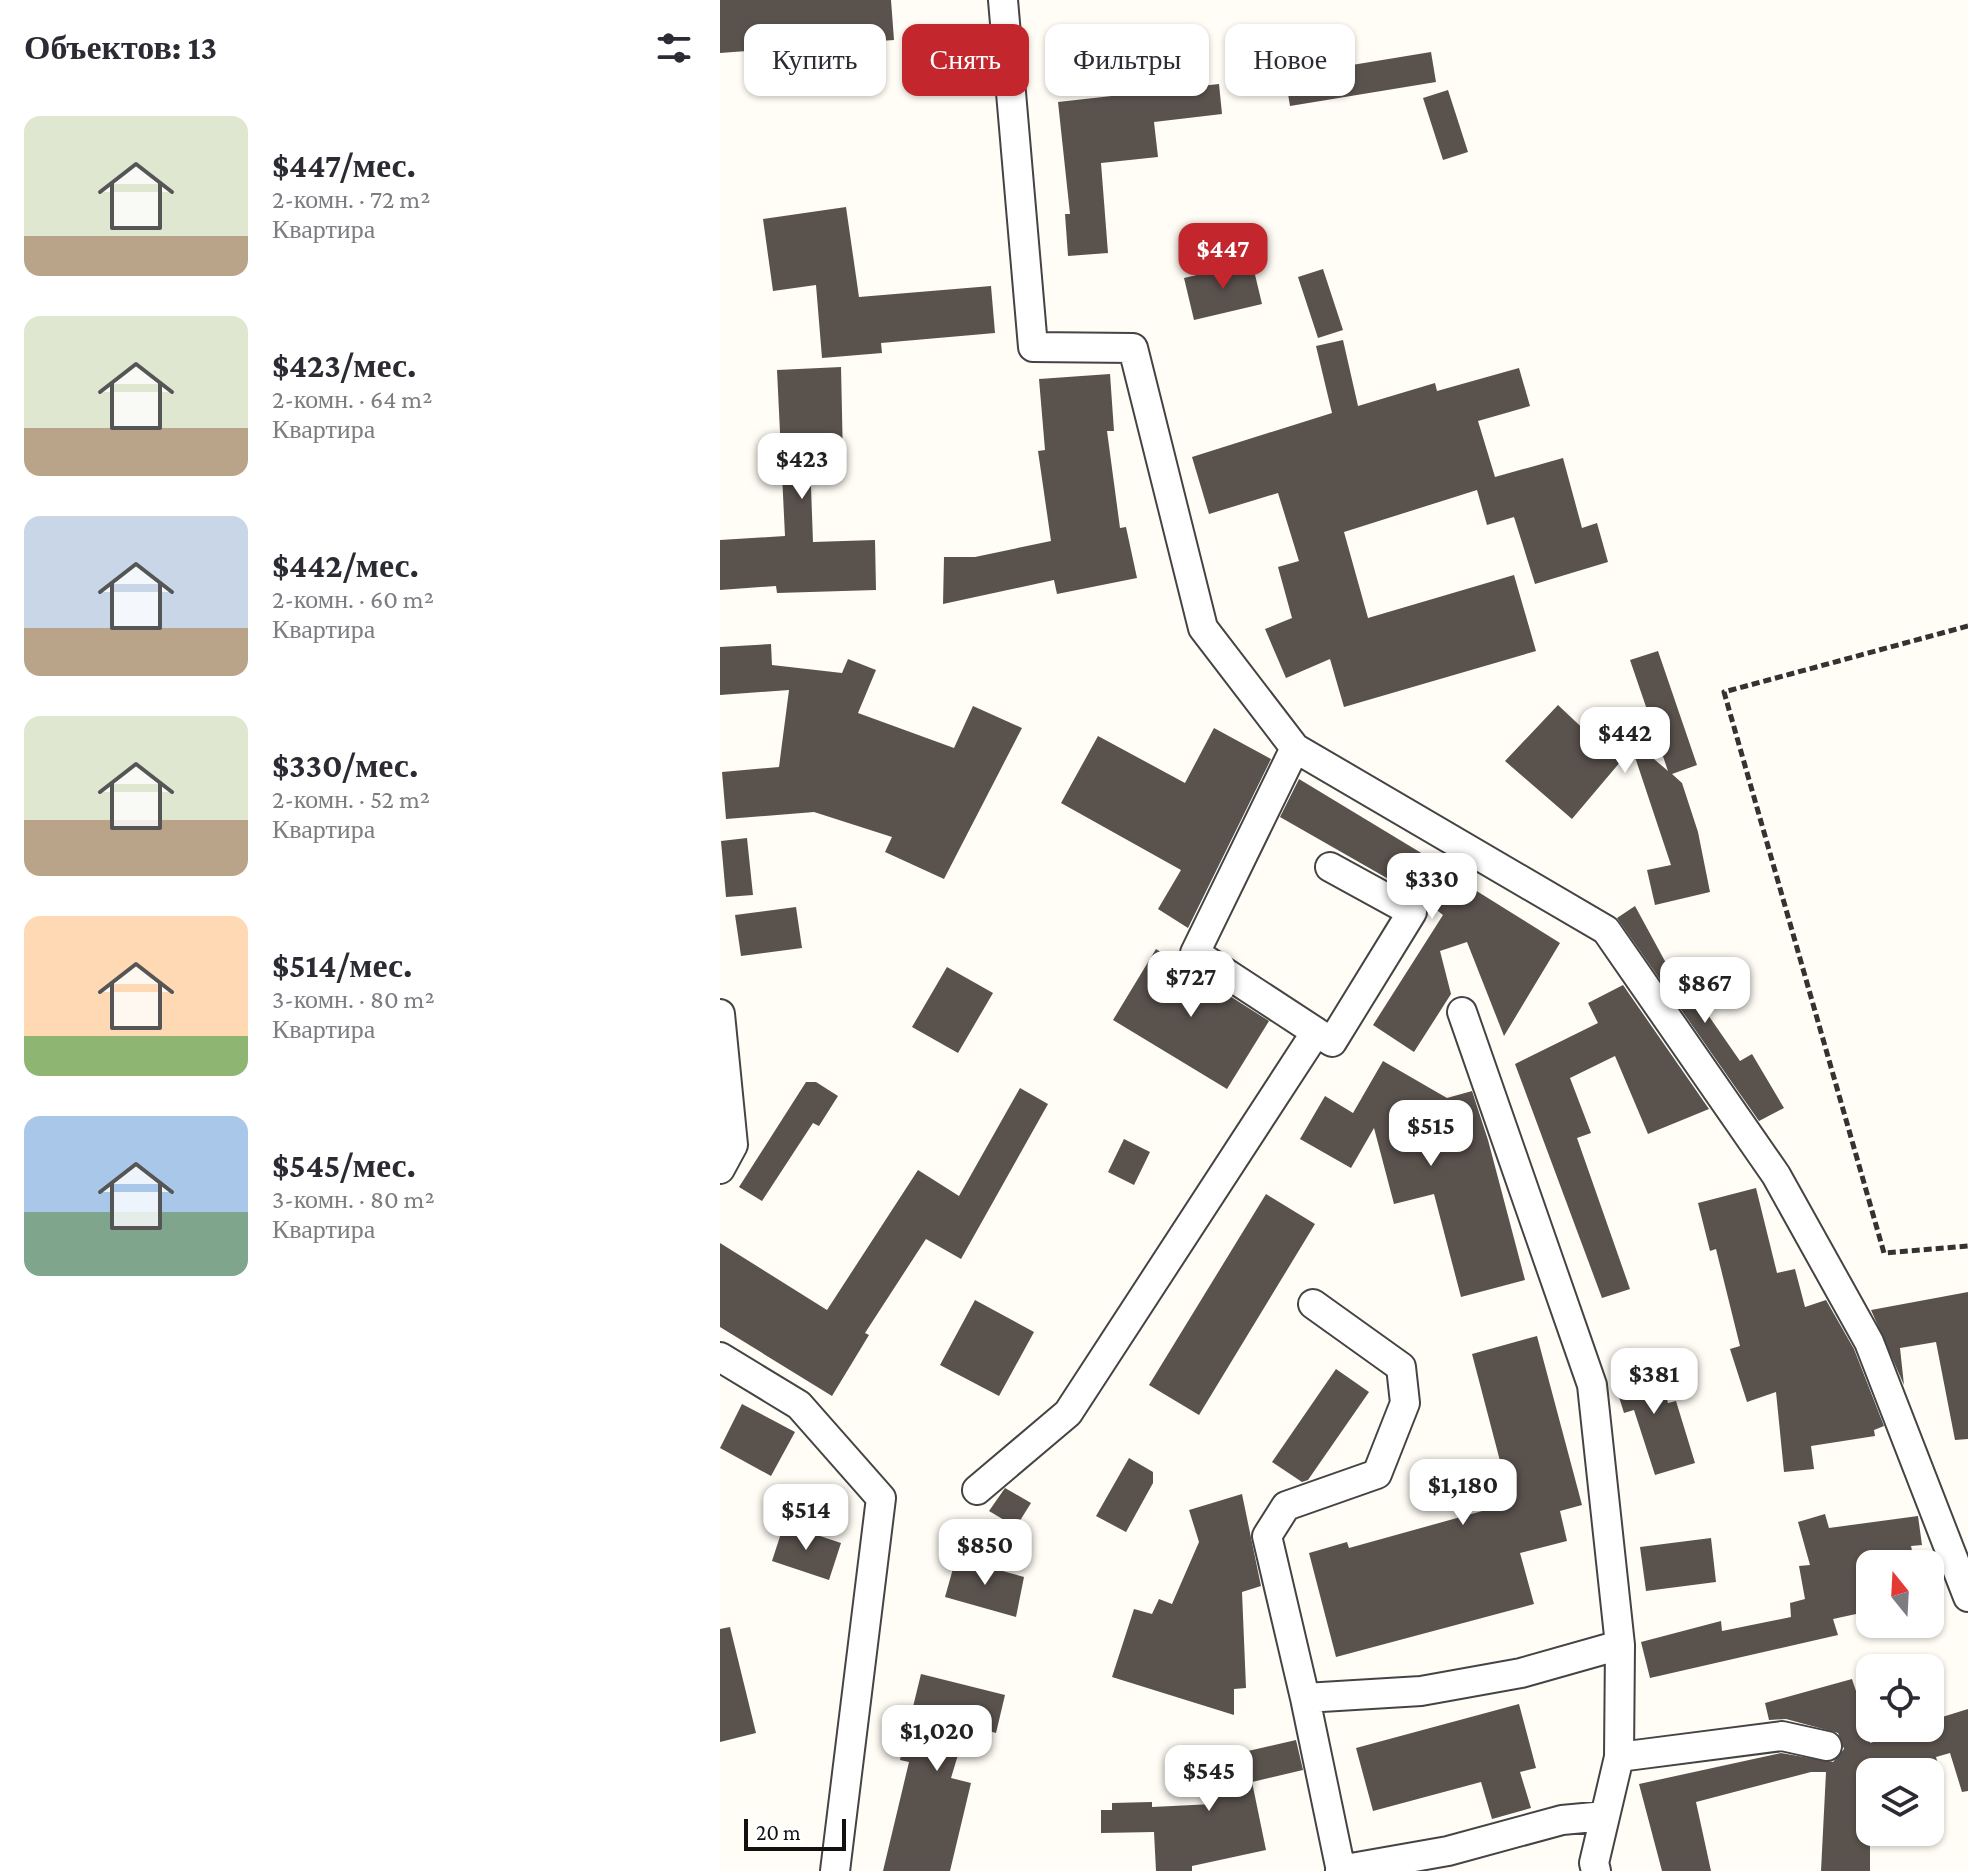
<!DOCTYPE html>
<html lang="ru">
<meta charset="utf-8">
<style>
:root{--surface:#fff;--page:#f2f2f3;--text:#2b2b33;--muted:#7c7c81;--accent:#c4262e}
body{margin:0;font-family:"Crimson Pro",serif;background:var(--page);color:var(--text);height:100vh;display:flex;flex-direction:column;font-size:30px;white-space:nowrap}
*{box-sizing:border-box;margin:0}
p{font-size:26px;color:var(--muted)}
.icon{flex:none;width:44px;height:44px;fill:none;stroke:currentColor;stroke-width:2;stroke-linecap:round;stroke-linejoin:round}
.map{position:relative;flex:1;overflow:hidden}
.details{display:flex;flex-direction:column;background:var(--surface);width:720px}
.details>*{flex:none}
.top-card{position:absolute;left:24px;top:24px;width:760px;height:72px;display:flex;gap:16px}
.needle{width:52px;rotate:342deg}
.controls{position:absolute;left:1136px;top:1550px;display:grid;gap:16px}
.controls a{display:grid;place-items:center;width:88px;height:88px;border-radius:16px;background:var(--surface);box-shadow:0 2px 6px #0004;font-size:40px}
.scale{position:absolute;left:24px;bottom:20px;width:102px;box-sizing:border-box;padding-left:8px;border:4px solid #111;border-top:0;font-size:22px;line-height:28px;white-space:nowrap;color:#111;-webkit-text-stroke:6px #fff;paint-order:stroke}
.price{position:absolute;translate:-50% -68px;padding:0 18px;border-radius:16px;background:#fff;color:#222;font-size:26px;line-height:52px;filter:drop-shadow(0 2px 4px #0008)}
.price::after{content:'';position:absolute;left:50%;top:48px;width:24px;height:18px;margin-left:-12px;background:inherit;clip-path:polygon(0 0,100% 0,50% 100%)}
.price.selected{background:var(--accent);color:#fff}
ul{padding:0;list-style:none}
li{display:flex;align-items:center;gap:24px;height:200px;padding:0 24px}
li span{display:grid;place-items:center;flex:none;width:224px;height:160px;border-radius:16px;color:#555}
li>.icon{margin-inline-start:auto}
span .icon{width:96px;height:96px;fill:#fffc;stroke-width:1}
li b{font-size:34px}
h2{display:flex;justify-content:space-between;align-items:center;height:96px;padding:0 24px;font-size:34px}
.chip{padding:0 28px;border-radius:16px;background:var(--surface);box-shadow:0 2px 6px #0004;font-size:28px;line-height:72px}
.chip.selected{background:var(--accent);color:#fff}
main{display:flex;flex:1;min-height:0}
.map>svg:first-child{display:block}
</style>
<main>
<section class="details">
<h2>Объектов: 13<svg class="icon" aria-label="filters" viewBox="0 0 24 24"><path d="M4 7h16M4 17h16"/><circle cx="9" cy="7" r="2"/><circle cx="15" cy="17" r="2"/></svg></h2>
<ul>
<li><span style="background:linear-gradient(#dfe7d0 75%,#b9a48a 0)"><svg class="icon" aria-label="home" viewBox="0 0 24 24"><path d="M3 11l9-7 9 7M6 9v11h12V9"/></svg></span><div><b>$447/мес.</b><p>2-комн. · 72 m²</p><p>Квартира</p></div></li>
<li><span style="background:linear-gradient(#dfe7d0 70%,#b9a48a 0)"><svg class="icon" aria-label="home" viewBox="0 0 24 24"><path d="M3 11l9-7 9 7M6 9v11h12V9"/></svg></span><div><b>$423/мес.</b><p>2-комн. · 64 m²</p><p>Квартира</p></div></li>
<li><span style="background:linear-gradient(#c9d6e8 70%,#b9a48a 0)"><svg class="icon" aria-label="home" viewBox="0 0 24 24"><path d="M3 11l9-7 9 7M6 9v11h12V9"/></svg></span><div><b>$442/мес.</b><p>2-комн. · 60 m²</p><p>Квартира</p></div></li>
<li><span style="background:linear-gradient(#dfe7d0 65%,#b9a48a 0)"><svg class="icon" aria-label="home" viewBox="0 0 24 24"><path d="M3 11l9-7 9 7M6 9v11h12V9"/></svg></span><div><b>$330/мес.</b><p>2-комн. · 52 m²</p><p>Квартира</p></div></li>
<li><span style="background:linear-gradient(#ffd9b3 75%,#8fb573 0)"><svg class="icon" aria-label="home" viewBox="0 0 24 24"><path d="M3 11l9-7 9 7M6 9v11h12V9"/></svg></span><div><b>$514/мес.</b><p>3-комн. · 80 m²</p><p>Квартира</p></div></li>
<li><span style="background:linear-gradient(#a9c7e8 60%,#7fa58c 0)"><svg class="icon" aria-label="home" viewBox="0 0 24 24"><path d="M3 11l9-7 9 7M6 9v11h12V9"/></svg></span><div><b>$545/мес.</b><p>3-комн. · 80 m²</p><p>Квартира</p></div></li>
</ul>
</section>
<div class="map">
<svg width="1248" height="1871" viewBox="0 0 1248 1871">
<rect width="100%" height="100%" fill="#fffdf5"/>
<!-- building -->
<path fill="#5a524d" d="M 0,0 L 171,0 L 174,40 L 0,53 Z
M 208,25 L 241,25 L 241,56 L 208,57 Z
M 711,52 L 716,82 L 570,106 L 565,76 Z
M 499,84 L 502,114 L 434,122 L 438,157 L 381,163 L 388,253 L 348,256 L 345,214 L 350,214 L 338,102 Z
M 728,90 L 748,152 L 723,160 L 703,98 Z
M 126,207 L 139,297 L 271,286 L 275,333 L 161,343 L 162,353 L 102,358 L 96,285 L 53,291 L 43,219 Z
M 532,262 L 542,304 L 474,320 L 464,278 Z
M 603,269 L 623,330 L 598,338 L 578,277 Z
M 623,340 L 638,406 L 715,383 L 717,391 L 799,368 L 810,406 L 758,421 L 775,477 L 843,458 L 862,528 L 877,523 L 888,562 L 815,584 L 794,517 L 767,525 L 757,490 L 624,532 L 648,618 L 794,575 L 816,651 L 624,707 L 610,659 L 566,678 L 545,629 L 572,618 L 558,567 L 579,561 L 558,493 L 489,514 L 472,457 L 612,413 L 596,346 Z
M 121,367 L 123,459 L 90,459 L 93,542 L 155,540 L 156,590 L 57,593 L 56,586 L 0,590 L 0,540 L 65,536 L 57,370 Z
M 390,374 L 394,431 L 387,431 L 400,528 L 406,527 L 417,578 L 337,594 L 334,580 L 223,604 L 224,557 L 255,557 L 331,541 L 318,451 L 325,450 L 319,379 Z
M 51,644 L 52,665 L 122,673 L 128,659 L 156,670 L 138,713 L 234,748 L 253,706 L 302,728 L 224,879 L 165,852 L 172,837 L 94,812 L 6,819 L 2,772 L 59,767 L 69,690 L 0,695 L 0,647 Z
M 938,651 L 977,765 L 952,774 L 962,783 L 978,832 L 990,892 L 935,905 L 927,870 L 951,865 L 912,748 L 852,819 L 785,761 L 838,705 L 872,737 L 887,719 L 948,771 L 910,660 Z
M 494,728 L 551,759 L 468,928 L 438,909 L 461,870 L 341,803 L 378,736 L 465,783 Z
M 579,779 L 741,877 L 739,880 L 840,943 L 784,1036 L 747,942 L 720,951 L 731,994 L 694,1052 L 653,1025 L 723,915 L 700,897 L 560,817 Z
M 27,838 L 33,895 L 6,897 L 1,841 Z
M 915,906 L 946,963 L 961,976 L 1020,1061 L 1032,1054 L 1064,1108 L 1039,1121 L 897,918 Z
M 76,907 L 82,948 L 21,956 L 15,915 Z
M 436,949 L 549,1021 L 507,1089 L 393,1020 Z
M 227,967 L 273,993 L 238,1053 L 192,1027 Z
M 903,985 L 989,1109 L 928,1134 L 895,1056 L 850,1078 L 871,1133 L 857,1138 L 910,1289 L 882,1298 L 795,1064 L 878,1023 L 868,1003 Z
M 663,1061 L 727,1098 L 752,1091 L 768,1140 L 805,1280 L 741,1297 L 714,1194 L 674,1204 L 654,1128 L 631,1168 L 580,1139 L 605,1096 L 633,1113 Z
M 86,1082 L 96,1082 L 118,1096 L 99,1126 L 93,1123 L 42,1201 L 19,1187 Z
M 300,1088 L 328,1104 L 241,1259 L 206,1239 L 145,1333 L 149,1335 L 112,1396 L 0,1327 L 0,1243 L 107,1310 L 198,1170 L 239,1196 Z
M 404,1139 L 430,1152 L 414,1185 L 388,1172 Z
M 1036,1188 L 1057,1273 L 1075,1269 L 1085,1307 L 1106,1300 L 1134,1349 L 1164,1426 L 1154,1430 L 1155,1436 L 1091,1446 L 1094,1469 L 1064,1472 L 1056,1392 L 1027,1402 L 1010,1349 L 1020,1346 L 996,1249 L 990,1251 L 978,1203 Z
M 546,1194 L 595,1224 L 479,1415 L 429,1385 Z
M 1248,1292 L 1248,1439 L 1235,1440 L 1216,1342 L 1180,1348 L 1184,1385 L 1151,1310 Z
M 255,1300 L 314,1332 L 279,1396 L 220,1365 Z
M 817,1336 L 862,1505 L 840,1511 L 847,1541 L 800,1553 L 814,1604 L 616,1657 L 589,1553 L 627,1542 L 629,1548 L 791,1503 L 752,1354 Z
M 935,1358 L 948,1403 L 956,1401 L 975,1463 L 935,1475 L 914,1410 L 904,1413 L 891,1371 Z
M 616,1369 L 649,1392 L 588,1480 L 582,1482 L 552,1462 Z
M 22,1404 L 75,1432 L 51,1476 L 0,1448 Z
M 409,1458 L 433,1472 L 433,1483 L 406,1532 L 376,1516 Z
M 285,1488 L 311,1503 L 296,1527 L 269,1511 Z
M 522,1494 L 541,1586 L 522,1592 L 526,1688 L 514,1689 L 514,1715 L 392,1677 L 414,1609 L 432,1614 L 439,1599 L 452,1604 L 479,1542 L 469,1510 Z
M 1105,1514 L 1109,1528 L 1198,1516 L 1202,1545 L 1191,1546 L 1195,1564 L 1150,1564 L 1150,1611 L 1113,1619 L 1118,1635 L 930,1678 L 921,1642 L 1001,1621 L 1002,1631 L 1071,1617 L 1070,1603 L 1085,1599 L 1079,1566 L 1090,1565 L 1078,1522 Z
M 64,1524 L 121,1543 L 109,1580 L 52,1561 Z
M 991,1538 L 996,1582 L 926,1591 L 920,1547 Z
M 236,1558 L 304,1577 L 296,1617 L 225,1597 Z
M 10,1627 L 36,1733 L 0,1742 L 0,1629 Z
M 201,1674 L 285,1695 L 276,1733 L 247,1725 L 231,1778 L 251,1783 L 230,1871 L 163,1871 L 189,1762 L 180,1760 Z
M 1132,1679 L 1138,1697 L 1150,1694 L 1150,1743 L 1198,1728 L 1210,1728 L 1219,1718 L 1248,1709 L 1248,1791 L 1242,1792 L 1230,1753 L 1216,1757 L 1220,1772 L 1150,1772 L 1150,1871 L 1101,1871 L 1106,1772 L 1091,1772 L 976,1802 L 991,1871 L 942,1871 L 919,1784 L 1061,1753 L 1113,1762 L 1124,1749 L 1118,1733 L 1066,1719 L 1049,1720 L 1045,1703 Z
M 799,1704 L 816,1768 L 800,1772 L 811,1808 L 772,1819 L 761,1782 L 653,1811 L 636,1748 Z
M 576,1740 L 583,1770 L 532,1782 L 546,1850 L 472,1866 L 472,1871 L 436,1871 L 434,1832 L 381,1833 L 381,1810 L 392,1810 L 392,1803 L 432,1802 L 432,1807 L 493,1804 L 493,1759 Z"/>
<g fill="none" stroke-linecap="round" stroke-linejoin="round">
<defs>
<path id="street" d="M 283,0 L 313,347 L 413,348 L 483,628 L 575,748 L 886,930 L 1056,1175 L 1149,1342 L 1248,1597
M 742,1012 L 872,1385 L 900,1645 L 899,1757 L 874,1863 L 876,1871
M 0,1014 L 13,1145 L 0,1169
M 596,1032 L 612,1042 L 692,912 L 610,867
M 593,1304 L 681,1367 L 685,1403 L 657,1474 L 566,1506 L 547,1536 L 585,1698 L 621,1871
M 0,1357 L 79,1405 L 161,1498 L 115,1871
M 257,1490 L 348,1413 L 596,1032 L 475,953 L 575,748
M 585,1698 L 701,1691 L 801,1673 L 900,1645
M 899,1757 L 1062,1736 L 1107,1746
M 620,1870 L 728,1851 L 842,1820 L 885,1816"/>
</defs>
<!-- street casing -->
<use href="#street" stroke="#444" stroke-width="32"/>
<!-- path -->
<path stroke="#333" stroke-width="5" stroke-dasharray="8 4" stroke-linecap="butt" d="M 1248,626 L 1004,692 L 1164,1253 L 1248,1246"/>
<!-- street -->
<use href="#street" stroke="#fff" stroke-width="28"/>
</g>
</svg>
<div class="controls">
<a><svg class="needle" viewBox="-14 -14 28 28"><path d="M0-13l5 13h-10z" fill="#e53935"/><path d="M0 13l5-13h-10z" fill="#7c7c81"/></svg></a>
<a><svg class="icon" aria-label="locate" viewBox="0 0 24 24"><circle cx="12" cy="12" r="6"/><path d="M12 2v4M12 18v4M2 12h4M18 12h4"/></svg></a>
<a><svg class="icon" aria-label="layers" viewBox="0 0 24 24"><path d="M12 4l9 5-9 5-9-5zM3 14l9 5 9-5"/></svg></a>
</div>
<div class="scale">20 m</div>
<b class="price selected" style="left:503px;top:291px">$447</b>
<b class="price" style="left:82px;top:501px">$423</b>
<b class="price" style="left:905px;top:775px">$442</b>
<b class="price" style="left:712px;top:921px">$330</b>
<b class="price" style="left:471px;top:1019px">$727</b>
<b class="price" style="left:985px;top:1025px">$867</b>
<b class="price" style="left:711px;top:1168px">$515</b>
<b class="price" style="left:934px;top:1416px">$381</b>
<b class="price" style="left:743px;top:1527px">$1,180</b>
<b class="price" style="left:86px;top:1552px">$514</b>
<b class="price" style="left:265px;top:1587px">$850</b>
<b class="price" style="left:217px;top:1773px">$1,020</b>
<b class="price" style="left:489px;top:1813px">$545</b>
<div class="top-card">
<a class="chip">Купить</a>
<a class="chip selected">Снять</a>
<a class="chip">Фильтры</a>
<a class="chip">Новое</a>
</div>
</div>
</main>
